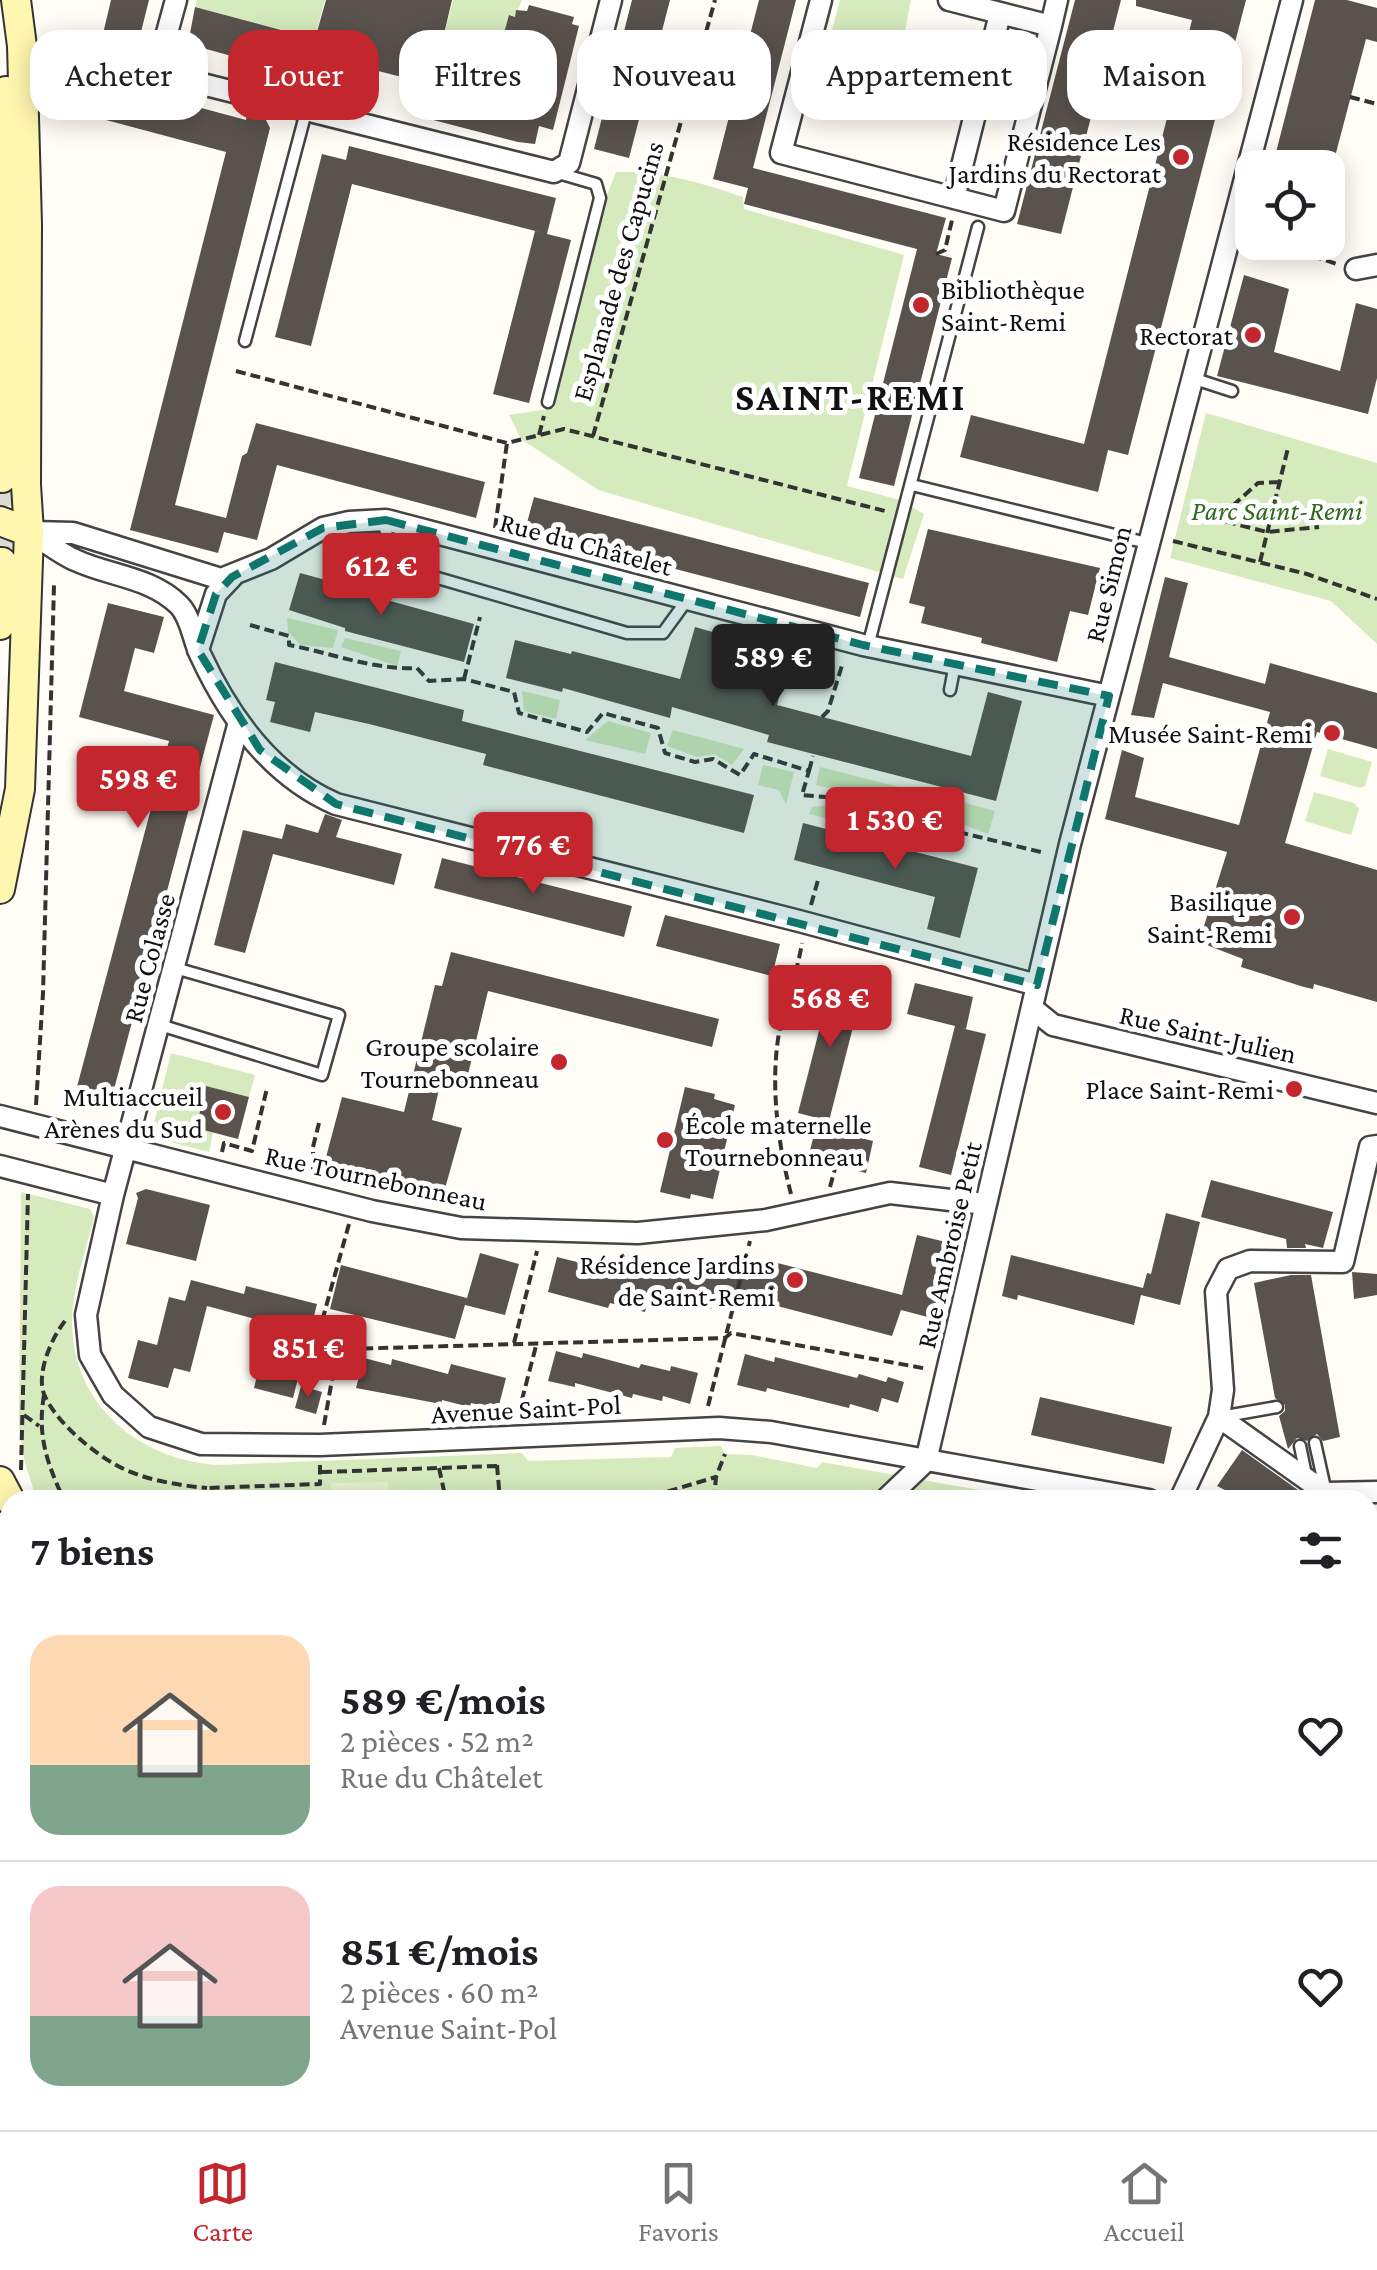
<!DOCTYPE html>
<html lang="fr">
<meta charset="utf-8">
<style>
:root{--surface:#fff;--page:#f2f2f2;--text:#202124;--muted:#757577;--line:#e0e0e0;--accent:#c4262e}
body{margin:0;font-family:"Crimson Pro",serif;background:var(--page);color:var(--text);height:100vh;display:flex;flex-direction:column;font-size:38px;white-space:nowrap}
*{box-sizing:border-box;margin:0}
p{font-size:32px;color:var(--muted)}
.icon{flex:none;width:55px;height:55px;fill:none;stroke:currentColor;stroke-width:2;stroke-linecap:round;stroke-linejoin:round}
.map{position:relative;flex:1;overflow:hidden}
.details{position:absolute;left:0px;top:1490px;width:1378px;height:640px;display:flex;flex-direction:column;background:var(--surface);border-radius:30px 30px 0 0;box-shadow:0 5px 25px #0003}
.details>*{flex:none}
.hud{position:absolute;left:30px;top:30px;width:1318px;height:90px;display:flex;gap:20px}
.buttons{position:absolute;left:1235px;top:150px;display:grid;gap:20px}
.buttons a{display:grid;place-items:center;width:110px;height:110px;border-radius:20px;background:var(--surface);box-shadow:0 5px 25px #0003;font-size:50px}
.price{position:absolute;translate:-50% -85px;padding:0 22px;border-radius:10px;background:var(--accent);color:#fff;font-size:32px;line-height:65px;filter:drop-shadow(0 2px 5px #0008)}
.price::after{content:'';position:absolute;left:50%;top:60px;width:30px;height:22px;margin-left:-15px;background:inherit;clip-path:polygon(0 0,100% 0,50% 100%)}
.price.selected{background:#222;color:#fff}
ul{padding:0;list-style:none}
li{display:flex;align-items:center;gap:30px;height:250px;padding:0 30px}
li+li{border-top:2px solid var(--line)}
li span{display:grid;place-items:center;flex:none;width:280px;height:200px;border-radius:30px;color:#555}
li>.icon{margin-inline-start:auto}
span .icon{width:120px;height:120px;fill:#fffc;stroke-width:1}
li b{font-size:42px}
h2{display:flex;justify-content:space-between;align-items:center;height:120px;padding:0 30px;font-size:42px}
.chip{padding:0 35px;border-radius:30px;background:var(--surface);box-shadow:0 5px 25px #0003;font-size:35px;line-height:90px}
.chip.selected{background:var(--accent);color:#fff}
.menu{display:flex;justify-content:space-around;align-items:center;height:140px;border-top:2px solid var(--line);background:var(--surface);font-size:28px;color:var(--muted)}
.menu a{display:grid;justify-items:center;gap:5px}
.menu .selected{color:var(--accent)}
.map>svg:first-child{display:block}
</style>
<div class="map">
<svg width="1377" height="2130" viewBox="0 0 1377 2130">
<rect width="100%" height="100%" fill="#fffdf5"/>
<!-- green -->
<path fill="#d5ebbd" d="M 197,0 L 325,0 L 311,51 L 290,32 L 195,7 Z
M 453,0 L 522,0 L 515,17 L 510,15 L 495,66 L 440,51 Z
M 840,0 L 911,0 L 902,46 L 859,63 L 853,78 L 822,68 Z
M 616,172 C 661,171 700,182 743,197 L 744,209 L 904,255 L 847,486 L 900,500 L 924,514 L 903,579 L 598,490 L 521,439 L 509,415 L 554,408 L 603,205 Z
M 1206,413 L 1377,463 L 1377,644 L 1331,601 L 1170,558 Z
M 287,618 L 338,630 L 333,648 L 301,645 L 288,632 Z
M 345,638 L 401,651 L 397,666 L 341,647 Z
M 522,691 L 560,700 L 556,719 L 524,711 Z
M 608,721 L 651,733 L 645,754 L 585,740 Z
M 673,730 L 744,749 L 732,765 L 715,754 L 697,757 L 667,746 Z
M 1328,749 L 1372,762 L 1365,786 L 1360,788 L 1320,776 Z
M 763,765 L 794,772 L 786,805 L 779,790 L 758,785 Z
M 820,767 L 911,790 L 916,803 L 893,803 L 816,785 Z
M 1314,792 L 1354,803 L 1359,809 L 1351,835 L 1305,821 Z
M 962,802 L 995,811 L 988,834 L 957,822 Z
M 847,804 L 860,820 L 892,817 L 926,830 L 929,843 L 809,814 L 812,807 Z
M 171,1053 L 255,1075 L 249,1097 L 206,1086 L 196,1128 L 213,1132 L 209,1152 L 159,1139 L 153,1127 Z
M 21,1192 L 90,1209 L 94,1217 C 86,1251 72,1287 72,1323 C 73,1405 138,1459 216,1465 L 522,1453 L 528,1461 L 671,1457 L 675,1448 L 721,1446 L 725,1454 L 752,1455 L 817,1468 L 822,1462 L 1002,1494 L 1004,1500 L 37,1500 L 25,1463 L 19,1429 Z
M 1368,1642 L 1377,1648 L 1377,1845 L 1368,1846 Z"/>
<!-- cemetery -->
<path fill="#d9e3c4" d="M 643,2120 L 1250,2120 L 1245,2130 L 636,2130 Z"/>
<!-- pitch -->
<path fill="#e6f2cf" d="M 388,1482 L 389,1500 L 274,1500 L 331,1497 L 331,1483 Z"/>
<!-- building -->
<path fill="#5a524d" d="M 111,0 L 149,0 L 132,68 L 97,59 Z
M 326,0 L 452,0 L 440,51 L 495,66 L 509,15 L 515,17 L 516,10 L 527,11 L 529,5 L 574,17 L 572,24 L 579,26 L 553,130 L 539,126 L 535,144 L 518,142 L 414,115 L 421,82 L 359,66 L 350,99 L 283,82 L 286,71 L 188,44 L 195,7 L 315,39 Z
M 632,0 L 670,0 L 629,158 L 594,149 Z
M 759,0 L 796,0 L 753,168 L 946,218 L 936,254 L 952,258 L 894,486 L 859,478 L 917,249 L 744,204 L 748,188 L 713,179 Z
M 1075,0 L 1121,0 L 1061,234 L 1017,224 Z
M 1136,0 L 1246,0 L 1128,455 L 1108,450 L 1098,492 L 960,457 L 971,415 L 1084,444 L 1192,20 L 1136,6 Z
M 1315,0 L 1347,0 L 1377,8 L 1377,42 L 1366,39 L 1332,168 L 1272,168 Z
M 116,85 L 246,120 L 247,115 L 266,120 L 270,128 L 175,505 L 226,518 L 242,456 L 247,453 L 256,423 L 485,482 L 476,518 L 277,465 L 257,540 L 224,532 L 218,553 L 130,530 L 226,152 L 106,120 Z
M 349,146 L 556,198 L 547,234 L 352,184 L 311,346 L 275,337 L 322,154 L 346,160 Z
M 535,231 L 571,240 L 529,403 L 493,394 Z
M 1244,275 L 1289,289 L 1274,352 L 1340,371 L 1356,303 L 1377,309 L 1377,378 L 1368,414 L 1217,376 Z
M 534,497 L 869,583 L 860,617 L 525,530 Z
M 928,529 L 1100,568 L 1088,615 L 1070,611 L 1057,662 L 981,643 L 982,638 L 921,623 L 925,607 L 909,603 Z
M 300,573 L 355,588 L 354,591 L 474,624 L 464,662 L 345,631 L 345,628 L 289,610 Z
M 1165,577 L 1188,583 L 1169,657 L 1265,684 L 1270,663 L 1377,693 L 1377,749 L 1317,732 L 1285,843 L 1377,870 L 1377,1002 L 1314,984 L 1313,989 L 1304,987 L 1241,967 L 1243,959 L 1199,942 L 1227,852 L 1105,819 L 1122,750 L 1144,758 L 1135,797 L 1239,825 L 1270,712 L 1163,683 L 1154,718 L 1131,715 Z
M 108,603 L 164,617 L 154,653 L 135,648 L 124,691 L 214,715 L 109,1108 L 74,1098 L 169,741 L 79,717 Z
M 695,627 L 790,654 L 777,705 L 971,756 L 988,692 L 1022,701 L 996,801 L 767,742 L 769,735 L 672,707 L 670,718 L 563,688 L 562,692 L 506,678 L 515,640 L 571,654 L 572,651 L 680,679 Z
M 275,662 L 464,710 L 462,721 L 754,795 L 744,833 L 483,765 L 486,754 L 369,724 L 315,712 L 310,732 L 270,722 L 275,702 L 266,700 Z
M 325,814 L 342,820 L 336,837 L 402,854 L 394,885 L 273,854 L 245,953 L 214,945 L 243,830 L 282,839 L 286,824 L 318,833 Z
M 803,823 L 978,868 L 960,938 L 927,929 L 935,897 L 794,860 Z
M 442,858 L 632,906 L 624,937 L 434,888 Z
M 665,915 L 780,944 L 772,976 L 656,946 Z
M 451,952 L 719,1019 L 712,1047 L 488,991 L 464,1091 L 440,1085 L 432,1120 L 462,1128 L 444,1192 L 325,1161 L 342,1097 L 404,1112 L 435,985 L 442,986 Z
M 832,980 L 863,988 L 829,1121 L 798,1113 Z
M 915,983 L 973,997 L 966,1029 L 961,1028 L 986,1034 L 951,1175 L 919,1167 L 955,1026 L 907,1014 Z
M 206,1086 L 249,1097 L 238,1139 L 196,1128 Z
M 685,1087 L 715,1094 L 714,1099 L 735,1105 L 713,1199 L 691,1194 L 690,1199 L 660,1192 Z
M 816,1127 L 873,1141 L 866,1173 L 808,1158 Z
M 1211,1180 L 1333,1212 L 1323,1248 L 1305,1244 L 1306,1248 L 1287,1248 L 1286,1239 L 1201,1217 Z
M 146,1189 L 210,1205 L 196,1261 L 126,1244 L 138,1198 L 136,1193 Z
M 1166,1213 L 1200,1222 L 1180,1305 L 1141,1295 L 1134,1325 L 1018,1295 L 1017,1300 L 1002,1296 L 1011,1255 L 1143,1288 L 1147,1273 L 1151,1274 Z
M 917,1235 L 958,1245 L 939,1320 L 901,1310 L 892,1336 L 716,1290 L 711,1309 L 650,1292 L 645,1312 L 610,1303 L 608,1308 L 548,1292 L 557,1257 L 617,1272 L 622,1253 L 658,1263 L 660,1258 L 748,1280 L 754,1257 L 902,1295 Z
M 480,1253 L 519,1264 L 505,1315 L 465,1305 Z
M 341,1265 L 467,1298 L 455,1339 L 330,1309 Z
M 1352,1272 L 1377,1274 L 1377,1295 L 1354,1299 Z
M 1291,1275 L 1311,1275 L 1340,1437 L 1323,1441 L 1317,1434 L 1307,1441 L 1297,1438 L 1288,1449 L 1279,1416 L 1285,1411 L 1285,1405 L 1275,1398 L 1254,1283 Z
M 191,1280 L 244,1294 L 246,1286 L 317,1304 L 293,1398 L 254,1388 L 270,1323 L 207,1306 L 190,1372 L 174,1368 L 168,1388 L 128,1378 L 138,1340 L 157,1345 L 169,1297 L 185,1301 Z
M 556,1351 L 582,1358 L 583,1353 L 639,1368 L 641,1364 L 670,1371 L 671,1366 L 698,1373 L 690,1404 L 663,1396 L 662,1401 L 633,1394 L 632,1398 L 575,1383 L 575,1387 L 548,1381 Z
M 745,1354 L 774,1362 L 775,1357 L 857,1378 L 859,1374 L 886,1382 L 888,1377 L 904,1382 L 898,1403 L 882,1398 L 878,1412 L 850,1404 L 849,1408 L 767,1388 L 766,1392 L 737,1385 Z
M 364,1358 L 391,1365 L 392,1359 L 448,1374 L 451,1364 L 506,1378 L 498,1409 L 471,1403 L 470,1407 L 442,1400 L 441,1404 L 356,1388 Z
M 301,1386 L 322,1392 L 316,1414 L 295,1408 Z
M 1040,1397 L 1172,1427 L 1164,1464 L 1031,1435 Z
M 1242,1450 L 1312,1500 L 1245,1500 L 1217,1486 Z"/>
<g fill="none" stroke-linecap="round" stroke-linejoin="round">
<!-- secondary-tunnel -->
<path stroke="#dbdad3" stroke-width="28" stroke-dasharray="28 14" stroke-linecap="butt" d="M 2,478 L 2,562"/>
<defs>
<path id="lane" d="M 245,341 L 306,112
M 1192,378 L 1232,391
M 548,402 L 600,198 L 596,184 L 555,172
M 912,485 L 1147,543
M 382,520 C 390,544 394,560 417,572 L 627,633 L 663,633 L 687,600
M 868,646 L 978,227
M 950,690 L 955,664
M 160,1025 L 322,1075 L 339,1015 L 175,968
M 1220,1417 L 1277,1407
M 1315,1443 L 1325,1488
M 1300,1446 L 1306,1475
M 1368,1740 L 1377,1732
M 0,1831 L 10,1832
M 0,1891 L 10,1892"/>
<path id="street" d="M 176,0 L 162,51 L 170,76 L 554,172 L 569,163 L 611,0
M 821,0 L 781,153 L 1004,211 L 1051,26 L 949,0
M 1051,26 L 1057,0
M 954,198 L 1000,14
M 1356,269 L 1377,265
M 29,532 C 44,540 59,553 75,560 C 109,576 151,577 179,605 C 191,617 193,639 200,654 C 229,717 271,776 336,804 L 799,921 L 1037,985
M 33,532 L 73,533 L 221,579 L 271,559 L 323,528 L 349,522 L 386,520 L 863,645 L 1109,696
M 198,650 L 216,594 L 232,577
M 239,722 L 113,1195 L 86,1315 L 90,1355 L 113,1395 L 149,1427 L 201,1444 L 320,1445 L 719,1428 L 771,1432 L 1149,1500
M 1032,1008 L 1053,1025 L 1377,1103
M 0,1116 L 372,1211 L 461,1228 L 638,1233 L 766,1220 L 890,1193 L 985,1204
M 0,1166 L 113,1195
M 1219,1417 L 1326,1493 L 1377,1492
M 885,1500 L 926,1461 L 1070,844 L 1292,0
M 1180,1500 L 1219,1417 L 1223,1390 L 1216,1292 L 1228,1269 L 1250,1261 L 1343,1262 L 1370,1147 L 1377,1146
M 1368,1619 L 1377,1626
M 436,2130 L 443,2120"/>
<path id="secondary" d="M 2,478 L 6,91
M 0,521 L 29,532
M 0,625 L 2,562
M 0,889 L 20,789 L 29,532 L 26,485 L 27,224 L 22,46 L 16,0
M 0,1481 L 10,1500
M 0,1562 L 10,1574
M 0,1658 L 10,1654
M 1368,1885 L 1377,1891"/>
<path id="primary" d="M 1368,2021 L 1377,2000
M 1311,2130 L 1316,2120"/>
</defs>
<!-- lane casing -->
<use href="#lane" stroke="#444" stroke-width="15"/>
<!-- street casing -->
<use href="#street" stroke="#444" stroke-width="25"/>
<!-- secondary casing -->
<use href="#secondary" stroke="#333" stroke-width="32"/>
<!-- primary casing -->
<use href="#primary" stroke="#222" stroke-width="38"/>
<!-- path -->
<path stroke="#333" stroke-width="4" stroke-dasharray="10 5" stroke-linecap="butt" d="M 1350,97 L 1377,104
M 1269,242 L 1337,264
M 936,254 L 945,250 L 952,220
M 236,371 L 507,443 L 564,429 L 889,512
M 539,435 L 544,416
M 593,436 L 715,0
M 1279,482 L 1258,483 L 1229,509 L 1224,521 L 1267,532 L 1319,527
M 495,528 L 507,443
M 1173,541 L 1307,574 L 1377,599
M 1260,562 L 1288,448
M 250,625 L 289,636 L 289,645 C 331,653 373,670 417,668 L 429,681 L 464,679 L 514,692 L 519,713 L 587,732 L 603,713 L 658,728 L 665,753 L 695,762 L 713,759 L 740,775 L 754,754 L 809,771 L 802,795 L 848,799 L 860,810 L 927,812 L 954,831 L 1045,853
M 464,679 L 480,617
M 822,717 L 828,711 L 843,662
M 809,771 L 813,756
M 811,905 L 818,880
M 36,1105 L 43,993 L 54,585
M 222,1152 L 224,1143 L 252,1151 L 267,1088
M 313,1177 L 313,1147 L 319,1123
M 830,1187 L 836,1165
M 791,1194 C 778,1144 770,1085 779,1033 C 785,1003 797,974 802,943
M 349,1224 L 314,1350 L 725,1338 L 731,1333 L 928,1369
M 65,1321 C 52,1337 36,1373 44,1394 C 55,1421 91,1451 116,1465 C 143,1480 177,1485 207,1488
M 514,1343 L 537,1251
M 44,1395 C 37,1436 47,1463 64,1500
M 708,1406 L 750,1241
M 24,1415 L 39,1426
M 518,1415 L 537,1342
M 324,1425 L 337,1351
M 497,1465 L 500,1500
M 439,1468 L 446,1500
M 21,1470 L 28,1194
M 322,1472 L 497,1466
M 210,1500 L 207,1488 L 320,1484 L 320,1465
M 639,1500 L 716,1477
M 714,1500 L 716,1477 L 725,1454
M 7,1629 L 10,1599
M 0,1729 L 2,1684
M 1368,1920 L 1377,1924
M 1368,1945 L 1377,1928
M 811,2120 L 826,2130
M 1141,2120 L 1159,2130
M 88,2130 L 88,2120
M 151,2130 L 151,2120
M 680,2130 L 687,2120
M 1010,2130 L 1016,2120
M 1208,2130 L 1213,2120"/>
<!-- lane -->
<use href="#lane" stroke="#fff" stroke-width="10"/>
<!-- street -->
<use href="#street" stroke="#fff" stroke-width="20"/>
<!-- secondary -->
<use href="#secondary" stroke="#fff6b0" stroke-width="28"/>
<!-- primary -->
<use href="#primary" stroke="#f9d66b" stroke-width="32"/>
</g>
<!-- marked area -->
<path fill="#0f766e" fill-opacity="0.2" stroke="#0f766e" stroke-width="8" stroke-dasharray="20 12" stroke-linejoin="round" d="M 386,520 L 863,645 L 1109,696 L 1037,985 L 336,804 L 260,750 L 198,650 L 216,594 L 232,577 L 323,528 Z"/>
<!-- markers -->
<g fill="#c4262e" stroke="#fff" stroke-width="4">
<circle cx="1181" cy="157" r="10"/>
<circle cx="921" cy="305" r="10"/>
<circle cx="1253" cy="335" r="10"/>
<circle cx="1332" cy="733" r="10"/>
<circle cx="1292" cy="917" r="10"/>
<circle cx="559" cy="1062" r="10"/>
<circle cx="1294" cy="1089" r="10"/>
<circle cx="223" cy="1112" r="10"/>
<circle cx="665" cy="1140" r="10"/>
<circle cx="795" cy="1280" r="10"/>
</g>
<g text-anchor="middle" dominant-baseline="central" stroke-width="10" stroke-linejoin="round" paint-order="stroke">
<!-- poi labels -->
<g font-size="28" fill="#111" stroke="#fff" text-anchor="end">
<text x="1161" y="141">Résidence Les<tspan x="1161" dy="32">Jardins du Rectorat</tspan></text>
<text x="941" y="289" text-anchor="start">Bibliothèque<tspan x="941" dy="32">Saint-Remi</tspan></text>
<text x="1233" y="335">Rectorat</text>
<text x="1312" y="733">Musée Saint-Remi</text>
<text x="1272" y="901">Basilique<tspan x="1272" dy="32">Saint-Remi</tspan></text>
<text x="539" y="1046">Groupe scolaire<tspan x="539" dy="32">Tournebonneau</tspan></text>
<text x="1274" y="1089">Place Saint-Remi</text>
<text x="203" y="1096">Multiaccueil<tspan x="203" dy="32">Arènes du Sud</tspan></text>
<text x="685" y="1124" text-anchor="start">École maternelle<tspan x="685" dy="32">Tournebonneau</tspan></text>
<text x="775" y="1264">Résidence Jardins<tspan x="775" dy="32">de Saint-Remi</tspan></text>
</g>
<!-- street labels -->
<g font-size="28" fill="#111" stroke="#fff">
<text transform="translate(618 271) rotate(-74)">Esplanade des Capucins</text>
<text transform="translate(586 544) rotate(15)">Rue du Châtelet</text>
<text transform="translate(1108 584) rotate(-76)">Rue Simon</text>
<text transform="translate(149 958) rotate(-75)">Rue Colasse</text>
<text transform="translate(1208 1034) rotate(13)">Rue Saint-Julien</text>
<text transform="translate(376 1178) rotate(12)">Rue Tournebonneau</text>
<text transform="translate(949 1245) rotate(-77)">Rue Ambroise Petit</text>
<text transform="translate(526 1409) rotate(-3)">Avenue Saint-Pol</text>
</g>
<!-- park labels -->
<g font-size="28" font-style="italic" fill="#2f6b1f" stroke="#fff">
<text x="1277" y="510">Parc Saint-Remi</text>
</g>
<!-- district labels -->
<g font-size="38" font-weight="bold" letter-spacing="2.5" fill="#111" stroke="#fff">
<text x="851" y="397">SAINT-REMI</text>
</g>
</g>
</svg>
<div class="buttons">
<a><svg class="icon" aria-label="locate" viewBox="0 0 24 24"><circle cx="12" cy="12" r="6"/><path d="M12 2v4M12 18v4M2 12h4M18 12h4"/></svg></a>
</div>
<b class="price" style="left:381px;top:618px">612 €</b>
<b class="price selected" style="left:773px;top:709px">589 €</b>
<b class="price" style="left:138px;top:831px">598 €</b>
<b class="price" style="left:895px;top:872px">1 530 €</b>
<b class="price" style="left:533px;top:897px">776 €</b>
<b class="price" style="left:830px;top:1050px">568 €</b>
<b class="price" style="left:308px;top:1400px">851 €</b>
<div class="hud">
<a class="chip">Acheter</a>
<a class="chip selected">Louer</a>
<a class="chip">Filtres</a>
<a class="chip">Nouveau</a>
<a class="chip">Appartement</a>
<a class="chip">Maison</a>
</div>
<section class="details">
<h2>7 biens<svg class="icon" aria-label="filters" viewBox="0 0 24 24"><path d="M4 7h16M4 17h16"/><circle cx="9" cy="7" r="2"/><circle cx="15" cy="17" r="2"/></svg></h2>
<ul>
<li><span style="background:linear-gradient(#ffd9b3 65%,#7fa58c 0)"><svg class="icon" aria-label="home" viewBox="0 0 24 24"><path d="M3 11l9-7 9 7M6 9v11h12V9"/></svg></span><div><b>589 €/mois</b><p>2 pièces · 52 m²</p><p>Rue du Châtelet</p></div><svg class="icon" aria-label="heart" viewBox="0 0 24 24"><path d="M12 20l-8-8c-3-5 5-10 8-4 3-6 11-1 8 4z"/></svg></li>
<li><span style="background:linear-gradient(#f6c9c9 65%,#7fa58c 0)"><svg class="icon" aria-label="home" viewBox="0 0 24 24"><path d="M3 11l9-7 9 7M6 9v11h12V9"/></svg></span><div><b>851 €/mois</b><p>2 pièces · 60 m²</p><p>Avenue Saint-Pol</p></div><svg class="icon" aria-label="heart" viewBox="0 0 24 24"><path d="M12 20l-8-8c-3-5 5-10 8-4 3-6 11-1 8 4z"/></svg></li>
</ul>
</section>
</div>
<nav class="menu">
<a class="selected"><svg class="icon" aria-label="map" viewBox="0 0 24 24"><path d="M3 6l6-2 6 2 6-2v14l-6 2-6-2-6 2zM9 4v14M15 6v14"/></svg>Carte</a>
<a><svg class="icon" aria-label="saved" viewBox="0 0 24 24"><path d="M7 4h10v16l-5-4-5 4z"/></svg>Favoris</a>
<a><svg class="icon" aria-label="home" viewBox="0 0 24 24"><path d="M3 11l9-7 9 7M6 9v11h12V9"/></svg>Accueil</a>
</nav>
